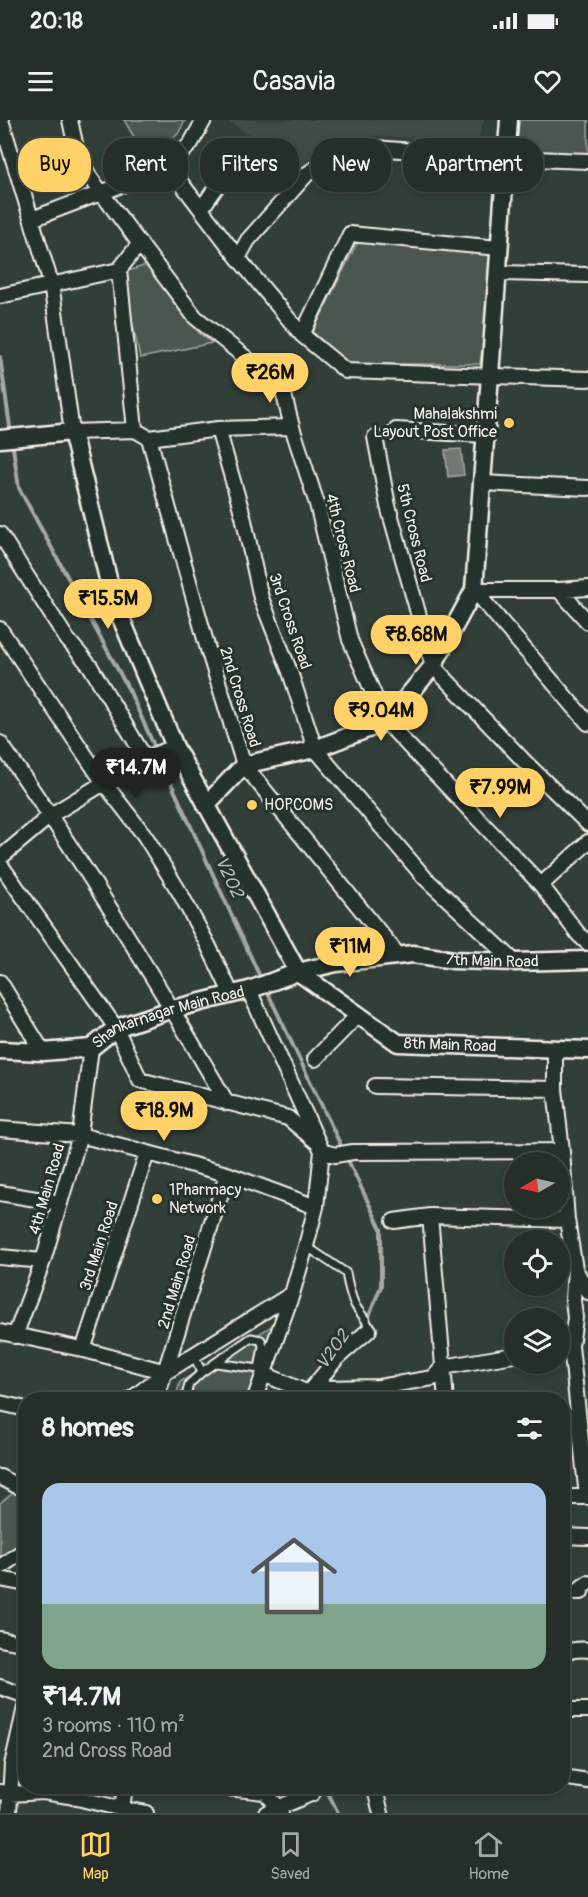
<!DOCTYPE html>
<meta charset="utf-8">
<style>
:root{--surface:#262e2a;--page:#2e3632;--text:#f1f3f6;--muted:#a4a8a8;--line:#424a47;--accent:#ffd166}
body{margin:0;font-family:Pangolin,sans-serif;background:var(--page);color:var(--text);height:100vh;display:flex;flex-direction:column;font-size:22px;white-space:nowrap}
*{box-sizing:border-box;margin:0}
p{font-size:20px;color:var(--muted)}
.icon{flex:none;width:33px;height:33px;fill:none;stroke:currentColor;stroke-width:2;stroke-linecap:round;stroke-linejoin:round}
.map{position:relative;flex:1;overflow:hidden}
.drawer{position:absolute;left:18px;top:1272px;width:552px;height:402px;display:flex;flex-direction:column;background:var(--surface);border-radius:24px;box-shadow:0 3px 9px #0003,0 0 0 2px var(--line)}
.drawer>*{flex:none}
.banner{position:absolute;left:18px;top:18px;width:552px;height:54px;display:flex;gap:12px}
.needle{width:39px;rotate:261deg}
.controls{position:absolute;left:504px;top:1032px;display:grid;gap:12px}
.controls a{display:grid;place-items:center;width:66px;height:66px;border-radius:50%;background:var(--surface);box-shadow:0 3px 9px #0003,0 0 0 2px var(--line);font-size:30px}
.price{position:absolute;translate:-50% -51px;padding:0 14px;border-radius:21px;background:var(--accent);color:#111;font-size:20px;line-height:39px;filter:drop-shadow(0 2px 3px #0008)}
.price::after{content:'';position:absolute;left:50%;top:36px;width:18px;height:14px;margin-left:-9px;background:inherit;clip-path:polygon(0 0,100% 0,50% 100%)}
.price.active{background:#222;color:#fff}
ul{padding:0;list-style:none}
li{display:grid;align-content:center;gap:12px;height:318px;padding:0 24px}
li+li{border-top:2px solid var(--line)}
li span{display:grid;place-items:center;height:186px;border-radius:18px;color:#555}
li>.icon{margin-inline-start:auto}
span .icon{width:108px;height:108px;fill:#fffc;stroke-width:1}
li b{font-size:26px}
h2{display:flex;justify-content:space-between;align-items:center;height:72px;padding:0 24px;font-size:26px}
.chip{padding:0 21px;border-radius:24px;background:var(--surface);box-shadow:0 3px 9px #0003,0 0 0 2px var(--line);font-size:21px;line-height:54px}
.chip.active{background:var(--accent);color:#111}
.status{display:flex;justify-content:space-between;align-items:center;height:42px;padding:0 30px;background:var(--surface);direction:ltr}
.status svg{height:16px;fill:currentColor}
header{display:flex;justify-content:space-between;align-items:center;height:78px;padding:0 24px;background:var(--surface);font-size:27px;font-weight:600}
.dock{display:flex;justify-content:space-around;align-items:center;height:84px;border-top:2px solid var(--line);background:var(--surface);font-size:16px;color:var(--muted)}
.dock a{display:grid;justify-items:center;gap:3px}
.dock .active{color:var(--accent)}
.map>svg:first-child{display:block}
</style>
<div class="status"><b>20:18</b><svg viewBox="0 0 49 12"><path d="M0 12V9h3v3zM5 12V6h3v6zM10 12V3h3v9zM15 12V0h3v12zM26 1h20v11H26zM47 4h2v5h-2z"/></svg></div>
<header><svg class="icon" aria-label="menu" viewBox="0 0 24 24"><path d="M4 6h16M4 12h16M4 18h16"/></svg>Casavia<svg class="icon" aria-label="heart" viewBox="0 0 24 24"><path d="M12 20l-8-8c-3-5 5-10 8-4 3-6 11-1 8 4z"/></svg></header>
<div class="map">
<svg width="588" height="1693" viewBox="0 0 588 1693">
<rect width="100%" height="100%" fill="#323e38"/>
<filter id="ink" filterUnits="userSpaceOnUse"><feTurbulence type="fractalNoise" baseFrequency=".0167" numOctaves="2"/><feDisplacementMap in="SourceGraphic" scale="12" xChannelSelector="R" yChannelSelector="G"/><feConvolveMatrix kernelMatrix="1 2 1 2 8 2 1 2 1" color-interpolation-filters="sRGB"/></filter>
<g filter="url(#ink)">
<!-- built -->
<path fill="#404b44" d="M 225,0 L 484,0 L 477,23 L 373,16 L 302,46 Z"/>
<!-- green -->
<path fill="#4c564f" stroke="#a0a49c" stroke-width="1.5" d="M 124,0 L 185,0 L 178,14 L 147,39 Z
M 519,0 L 588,0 L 588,34 L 516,32 Z
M 358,121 L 495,131 L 480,244 L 348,244 L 313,212 Z
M 150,144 L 198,212 L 212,223 L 140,238 L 122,153 Z
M 275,1204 L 253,1274 L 246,1279 L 175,1280 L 180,1262 Z
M 25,1364 L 25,1437 L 0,1455 L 0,1383 Z"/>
<!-- water -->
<path fill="#727972" stroke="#a6a9a1" stroke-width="1.5" d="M 461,329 L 464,355 L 448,357 L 445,330 Z"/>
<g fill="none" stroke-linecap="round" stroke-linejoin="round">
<!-- stream -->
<path stroke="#a6a9a1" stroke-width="4" d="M 0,237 L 11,314
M 12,321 L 19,368 L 130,572 L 156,630
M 159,637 L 261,859
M 266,869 L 343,1030
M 346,1036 L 381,1109 L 381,1166 L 367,1201
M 326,1263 L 341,1243
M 328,1666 L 328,1673 L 338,1693"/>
<defs>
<path id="service" d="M 306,1126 L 346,1153 C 348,1164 350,1175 355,1185 C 360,1195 368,1198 369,1210
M 193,1235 L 202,1252
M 185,1280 L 189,1264 L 202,1252 L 251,1218 L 261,1220 L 263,1226 L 259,1249 L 216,1243"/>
<path id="minor" d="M 1,0 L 51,163 L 72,312 L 135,310 L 149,318 L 218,309 L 292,307 L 282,267 L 195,197 L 91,59 L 78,37 L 70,0
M 169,47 L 238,138 L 302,215 L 346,251 L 588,259
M 201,89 L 232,45
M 32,99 L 169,47 L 191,23 L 204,0
M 238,138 L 248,120 L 307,54 L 325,42 L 374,28 L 506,38 L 588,41
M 119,150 L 135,310
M 497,153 L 588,155
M 0,176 L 119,150 L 140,123
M 302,215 L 350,114 L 499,128
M 292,307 L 317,384 L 350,520 L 386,602 L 541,765 L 579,815 L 588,823
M 218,309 L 243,396 L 261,478 L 290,552 L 315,629 L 425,758 L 515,842
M 396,310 L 485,315
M 375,317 L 388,386 L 433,546 L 525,642 L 588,704
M 149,318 L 207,526 L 244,645 L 398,835
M 482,363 L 588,368
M 0,414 L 67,519 L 90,546 L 145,638
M 474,470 L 588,603
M 474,470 L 559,470 L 588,502
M 559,470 L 588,468
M 0,509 L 104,663 L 145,716 L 180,773 L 208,825 L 231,873
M 0,623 C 82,739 156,860 227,983
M 0,738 L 51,695 L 145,638 L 175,627
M 0,744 L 116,908 L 140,960 L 288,998 L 319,1024
M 541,765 L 588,722
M 0,862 L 43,932
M 249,870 L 322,1031 L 316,1087 L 306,1126 L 292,1174 L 255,1278 L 253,1280
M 555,929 L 555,969 L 562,1031 L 567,1100 L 575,1149 L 588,1172
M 315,939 L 359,894
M 375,966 L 555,969
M 0,1009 L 80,1015 L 227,1054 L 316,1087
M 322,1031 L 335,1035 L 353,1032 L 562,1031
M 0,1073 L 60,1083
M 430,1096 L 446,1280
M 394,1101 L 430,1096 L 567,1100
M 0,1137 L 43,1141
M 575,1149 L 573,1179 L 575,1198 L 571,1226 L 587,1377
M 369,1210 L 337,1238 L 308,1273 L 322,1268 L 379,1267 L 433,1258 L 443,1247 L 514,1235
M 0,1212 L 77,1228 L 166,1252
M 15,1216 L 43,1141 L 80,1015 L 91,928
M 83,1230 L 147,1033
M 264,1254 L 308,1273 L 307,1280
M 130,1280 L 166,1252 L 292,1174
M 156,1280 L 227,1054
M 0,1283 L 26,1289
M 562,1298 L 578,1295
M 0,1357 L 17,1366 L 26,1360
M 562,1377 L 588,1377
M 562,1416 L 588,1417
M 0,1447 L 26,1429
M 0,1459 L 26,1464
M 562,1472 L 581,1472 L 582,1467 L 588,1463
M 0,1519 L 26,1524
M 562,1532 C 572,1531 579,1528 588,1530
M 0,1567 L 26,1576
M 562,1590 L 588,1590
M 562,1657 L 588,1661
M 206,1666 L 265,1672 L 279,1688 L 281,1693
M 374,1666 L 381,1693
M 0,1672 L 11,1674 L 43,1672 L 69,1676 L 122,1689 L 146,1693
M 122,1689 L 125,1666
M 9,1693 L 12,1645 L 26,1583
M 266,1693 L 313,1673 L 309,1666"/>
<g id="tertiary">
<path id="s1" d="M 0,319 L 72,312 L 113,479 L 175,627 L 298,852 L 398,923 L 588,930"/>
<path d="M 206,685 L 244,645 L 315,629 L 386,602 L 433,546 L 474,470 L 509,0"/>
<path id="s2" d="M 0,930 L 43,932 L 91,928 L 116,908 L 173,889 L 249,870 L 298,852 L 336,843 L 413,834 L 454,840 L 515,842 L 588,840"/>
</g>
</defs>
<!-- service casing -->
<use href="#service" stroke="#f4f1e8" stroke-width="11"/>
<!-- minor casing -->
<use href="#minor" stroke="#f4f1e8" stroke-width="18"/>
<!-- tertiary casing -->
<use href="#tertiary" stroke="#f4f1e8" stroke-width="21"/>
<!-- service -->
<use href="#service" stroke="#26332d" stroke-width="7"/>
<!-- minor -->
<use href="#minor" stroke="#26332d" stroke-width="14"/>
<!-- tertiary -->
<use href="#tertiary" stroke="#26332d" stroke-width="16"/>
</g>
</g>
<!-- markers -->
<g fill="#ffd166" stroke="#26332d" stroke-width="2">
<circle cx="509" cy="303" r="6"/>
<circle cx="252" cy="685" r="6"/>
<circle cx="157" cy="1079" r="6"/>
</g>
<g text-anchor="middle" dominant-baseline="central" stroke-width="6" stroke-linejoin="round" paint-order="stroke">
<!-- poi labels -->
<g font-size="16" fill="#f4f1e8" stroke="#26332d" text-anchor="start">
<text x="497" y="294" text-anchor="end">Mahalakshmi<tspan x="497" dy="18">Layout Post Office</tspan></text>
<text x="264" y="685">HOPCOMS</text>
<text x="169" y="1070">1Pharmacy<tspan x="169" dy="18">Network</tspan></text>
</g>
<!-- street labels -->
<g font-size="16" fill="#f4f1e8" stroke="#26332d">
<text transform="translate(414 413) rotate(76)">5th Cross Road</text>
<text transform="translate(343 423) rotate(76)">4th Cross Road</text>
<text transform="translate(290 501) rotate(71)">3rd Cross Road</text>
<text transform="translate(240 577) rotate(73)">2nd Cross Road</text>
<text stroke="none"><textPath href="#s2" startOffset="510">7th Main Road</textPath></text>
<text stroke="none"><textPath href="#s2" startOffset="176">Shankarnagar Main Road</textPath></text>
<text stroke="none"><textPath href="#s1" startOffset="836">8th Main Road</textPath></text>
<text transform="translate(47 1069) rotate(-74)">4th Main Road</text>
<text transform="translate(99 1126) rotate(-72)">3rd Main Road</text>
<text transform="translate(177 1162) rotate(-73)">2nd Main Road</text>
</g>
<!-- water labels -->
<g font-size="18" font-style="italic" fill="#babbb3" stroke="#26332d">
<text transform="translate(229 757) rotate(65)">V202</text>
<text transform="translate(333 1230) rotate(-55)">V202</text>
</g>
</g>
</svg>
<div class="controls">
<a><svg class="needle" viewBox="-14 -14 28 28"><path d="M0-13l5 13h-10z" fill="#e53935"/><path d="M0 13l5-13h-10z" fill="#a4a8a8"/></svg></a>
<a><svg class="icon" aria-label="locate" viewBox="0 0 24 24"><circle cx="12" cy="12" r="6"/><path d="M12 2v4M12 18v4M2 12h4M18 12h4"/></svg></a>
<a><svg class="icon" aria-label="layers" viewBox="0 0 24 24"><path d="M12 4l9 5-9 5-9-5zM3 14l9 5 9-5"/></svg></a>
</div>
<b class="price" style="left:270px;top:284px">₹26M</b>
<b class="price" style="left:108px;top:510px">₹15.5M</b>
<b class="price" style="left:416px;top:546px">₹8.68M</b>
<b class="price" style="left:381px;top:622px">₹9.04M</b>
<b class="price active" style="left:136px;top:679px">₹14.7M</b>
<b class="price" style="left:500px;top:699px">₹7.99M</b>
<b class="price" style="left:350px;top:858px">₹11M</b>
<b class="price" style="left:164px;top:1022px">₹18.9M</b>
<div class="banner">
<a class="chip active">Buy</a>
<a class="chip">Rent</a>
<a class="chip">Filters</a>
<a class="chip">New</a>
<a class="chip">Apartment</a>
</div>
<section class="drawer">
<h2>8 homes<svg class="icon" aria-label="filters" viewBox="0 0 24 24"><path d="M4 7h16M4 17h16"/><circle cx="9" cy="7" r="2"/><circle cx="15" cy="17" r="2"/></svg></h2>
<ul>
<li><span style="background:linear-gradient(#a9c7e8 65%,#7fa58c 0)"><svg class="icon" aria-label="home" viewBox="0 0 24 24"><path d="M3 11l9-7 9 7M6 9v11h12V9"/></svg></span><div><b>₹14.7M</b><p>3 rooms · 110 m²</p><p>2nd Cross Road</p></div></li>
</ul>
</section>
</div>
<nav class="dock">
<a class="active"><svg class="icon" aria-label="map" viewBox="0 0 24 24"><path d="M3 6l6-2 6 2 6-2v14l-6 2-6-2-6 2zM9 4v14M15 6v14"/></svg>Map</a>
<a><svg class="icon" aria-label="saved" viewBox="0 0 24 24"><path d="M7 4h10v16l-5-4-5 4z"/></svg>Saved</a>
<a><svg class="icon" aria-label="home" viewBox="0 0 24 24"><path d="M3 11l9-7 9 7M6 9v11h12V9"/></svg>Home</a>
</nav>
